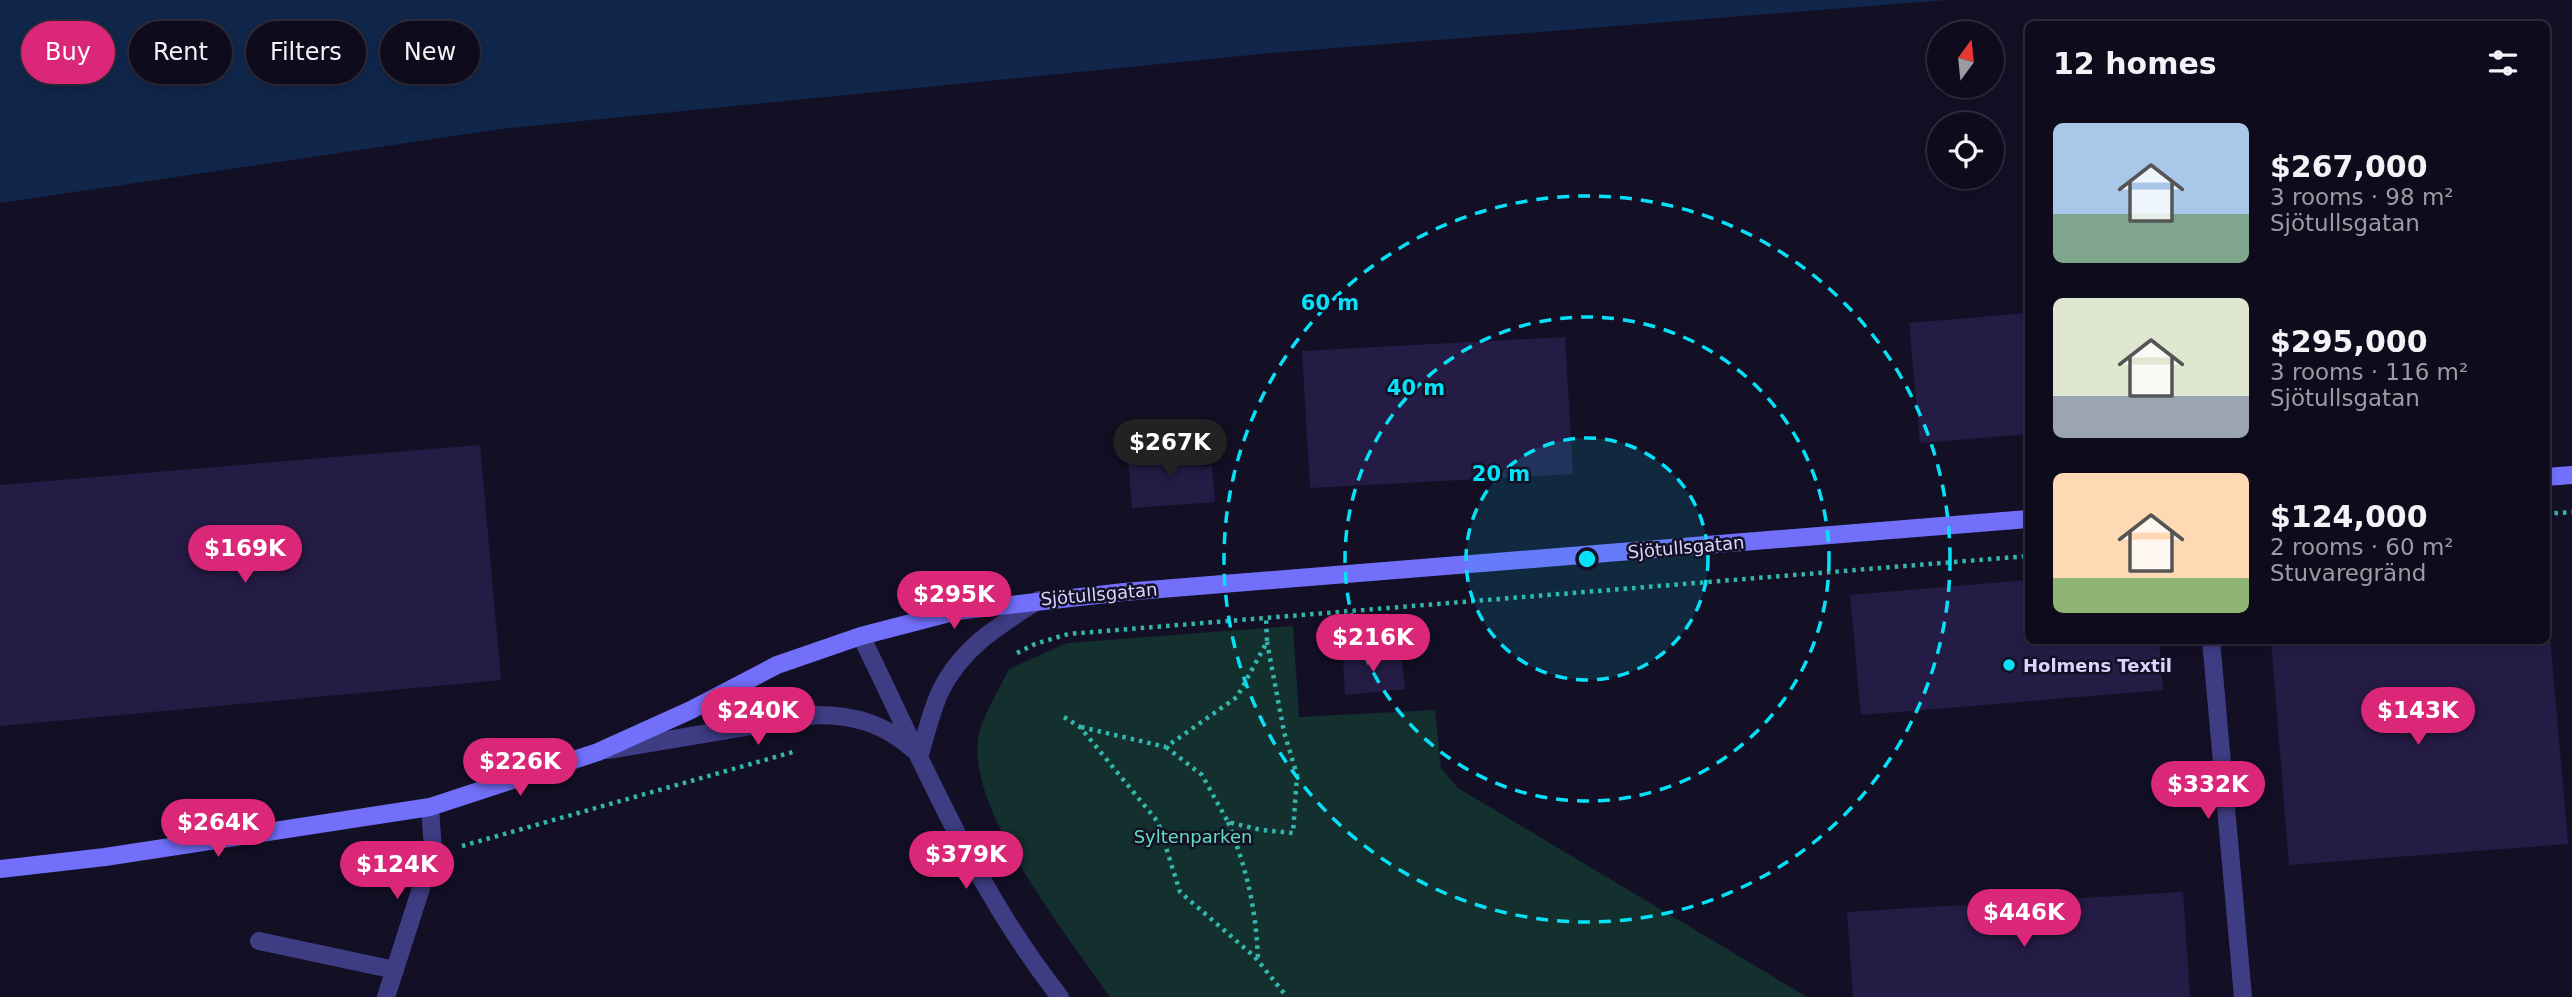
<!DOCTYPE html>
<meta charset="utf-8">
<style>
:root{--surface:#0e0c1c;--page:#171525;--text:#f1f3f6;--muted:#9b9ba3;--line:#2e2c3b;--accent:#db2777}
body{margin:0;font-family:"DejaVu Sans",sans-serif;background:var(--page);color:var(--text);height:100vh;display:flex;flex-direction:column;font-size:26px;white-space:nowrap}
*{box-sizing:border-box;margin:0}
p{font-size:23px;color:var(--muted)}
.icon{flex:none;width:38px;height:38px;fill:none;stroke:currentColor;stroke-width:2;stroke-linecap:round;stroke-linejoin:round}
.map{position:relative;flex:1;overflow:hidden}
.sheet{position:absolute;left:2025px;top:21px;width:525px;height:623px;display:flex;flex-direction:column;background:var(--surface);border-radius:10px;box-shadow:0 4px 10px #0003,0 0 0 2px var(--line)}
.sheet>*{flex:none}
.guide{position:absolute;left:21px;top:21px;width:665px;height:63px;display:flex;gap:14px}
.needle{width:46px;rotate:15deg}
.tools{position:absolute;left:1927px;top:21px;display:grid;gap:14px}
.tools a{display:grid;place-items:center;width:77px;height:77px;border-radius:50%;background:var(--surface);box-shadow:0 4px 10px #0003,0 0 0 2px var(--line);font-size:35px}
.price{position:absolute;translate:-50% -60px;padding:0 16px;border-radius:24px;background:var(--accent);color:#fff;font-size:23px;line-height:46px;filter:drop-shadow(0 2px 4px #0008)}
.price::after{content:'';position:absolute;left:50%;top:42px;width:21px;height:16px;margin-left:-10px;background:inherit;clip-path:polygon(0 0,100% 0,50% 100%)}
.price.active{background:#222;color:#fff}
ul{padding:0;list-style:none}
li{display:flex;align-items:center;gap:21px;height:175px;padding:0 28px}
li span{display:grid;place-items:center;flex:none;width:196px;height:140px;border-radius:10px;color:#555}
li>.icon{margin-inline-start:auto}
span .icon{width:84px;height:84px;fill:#fffc;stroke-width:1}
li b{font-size:30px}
h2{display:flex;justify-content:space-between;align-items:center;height:84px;padding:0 28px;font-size:30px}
.chip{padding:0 24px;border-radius:32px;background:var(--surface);box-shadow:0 4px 10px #0003,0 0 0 2px var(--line);font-size:24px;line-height:63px}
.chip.active{background:var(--accent);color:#fff}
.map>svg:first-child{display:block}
</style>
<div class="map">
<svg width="2572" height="997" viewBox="0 0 2572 997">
<rect width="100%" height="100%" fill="#131026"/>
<!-- green -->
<path fill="#132f2e" d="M 1293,626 L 1299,717 L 1435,710 L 1441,768 L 1458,788 L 1807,997 L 1110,997 C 1068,936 968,813 978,738 C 981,719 1000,688 1009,669 L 1067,643 Z"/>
<!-- water -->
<path fill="#10264a" d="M 0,0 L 1947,0 L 1271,53 L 501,129 L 0,203 Z"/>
<!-- building -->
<path fill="#251c46" d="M 2028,313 L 2028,434 L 1920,443 L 1909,323 Z
M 1565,337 L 1573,474 L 1310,488 L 1302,351 Z
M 480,445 L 501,680 L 0,726 L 0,485 Z
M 1200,448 L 1202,467 L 1212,466 L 1215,502 L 1132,508 L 1128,456 Z
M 2028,580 L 2028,640 L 2159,640 L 2163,690 L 1861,715 L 1850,595 Z
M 2546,589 L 2568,844 L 2289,865 L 2271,640 L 2546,640 Z
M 1401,653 L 1405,689 L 1345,695 L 1343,657 Z
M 2183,892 L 2190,997 L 1853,997 L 1847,912 Z"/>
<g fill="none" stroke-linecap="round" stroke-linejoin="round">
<!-- path -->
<path stroke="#33b5ac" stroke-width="4.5" stroke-dasharray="3.5 5" stroke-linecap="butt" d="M 2546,514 L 2572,512
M 1017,653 L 1035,644 L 1068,634 L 2028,556
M 1064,717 L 1080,727 L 1158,822 L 1180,892 L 1255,957 L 1287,997
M 1081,727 L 1166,747 L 1237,697 L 1267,642 L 1266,617
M 1166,747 L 1202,775 L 1228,822 L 1261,830 L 1293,833 L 1297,775 L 1284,732 L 1267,642
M 1228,822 C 1247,870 1256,908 1258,960
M 462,846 L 793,752"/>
<!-- lane -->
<path stroke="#3e3c83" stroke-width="18" d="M 259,941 L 395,970"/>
<!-- street -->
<path stroke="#3e3c83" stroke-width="18" d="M 861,636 C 921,758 975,890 1060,997
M 2211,640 L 2243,997
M 608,750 L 816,715 C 855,715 885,724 914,750
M 920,754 C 926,734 931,712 940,692 C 961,648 999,625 1039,600
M 386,997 L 433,851 L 430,807"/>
<!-- secondary -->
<path stroke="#726ffb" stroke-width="18" d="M 2546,477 L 2572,475
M 0,869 L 105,857 L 430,807 L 598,752 L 691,710 L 777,665 L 861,636 L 957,611 L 1124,592 L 2028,519"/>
</g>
<!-- distance rings -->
<circle cx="1587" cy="559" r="121" fill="#07e1f8" fill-opacity=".12"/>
<g fill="none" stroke="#07e1f8" stroke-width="3.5" stroke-dasharray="12 9">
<circle cx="1587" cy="559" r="121"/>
<circle cx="1587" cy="559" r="242"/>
<circle cx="1587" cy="559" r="363"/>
</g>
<!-- markers -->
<circle fill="#07e1f8" stroke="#131026" stroke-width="2.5" cx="2009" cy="665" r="7"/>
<g text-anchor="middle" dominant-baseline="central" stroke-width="5" stroke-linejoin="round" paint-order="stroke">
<!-- street labels -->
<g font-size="18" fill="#dad5fe" stroke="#131026">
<text transform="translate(1686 547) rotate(-5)">Sjötullsgatan</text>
<text transform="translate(1099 594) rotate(-5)">Sjötullsgatan</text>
</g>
<!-- poi labels -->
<g font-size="18" font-weight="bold" fill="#dad5fe" stroke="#131026" text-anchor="start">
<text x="2023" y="665">Holmens Textil</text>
</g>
<!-- park labels -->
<g font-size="18" fill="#63ddbe" stroke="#131026">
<text x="1193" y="836">Syltenparken</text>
</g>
</g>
<circle cx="1587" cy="559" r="10" fill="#07e1f8" stroke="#131026" stroke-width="3.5"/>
<g font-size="21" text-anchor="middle" font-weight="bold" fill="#07e1f8" stroke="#131026" stroke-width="5" stroke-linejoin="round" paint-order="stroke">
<text x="1330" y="310">60 m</text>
<text x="1416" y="395">40 m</text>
<text x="1501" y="481">20 m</text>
</g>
</svg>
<div class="tools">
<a><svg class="needle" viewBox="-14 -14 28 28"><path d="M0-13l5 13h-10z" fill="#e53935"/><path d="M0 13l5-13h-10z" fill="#9b9ba3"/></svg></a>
<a><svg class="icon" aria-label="locate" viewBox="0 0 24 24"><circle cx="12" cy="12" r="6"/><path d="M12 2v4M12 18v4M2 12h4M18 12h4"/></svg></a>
</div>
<b class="price active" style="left:1170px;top:479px">$267K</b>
<b class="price" style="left:245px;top:585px">$169K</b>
<b class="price" style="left:954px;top:631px">$295K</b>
<b class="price" style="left:1373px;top:674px">$216K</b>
<b class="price" style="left:758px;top:747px">$240K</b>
<b class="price" style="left:2418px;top:747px">$143K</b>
<b class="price" style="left:520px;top:798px">$226K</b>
<b class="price" style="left:2208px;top:821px">$332K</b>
<b class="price" style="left:218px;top:859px">$264K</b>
<b class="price" style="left:966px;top:891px">$379K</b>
<b class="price" style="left:397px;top:901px">$124K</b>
<b class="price" style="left:2024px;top:949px">$446K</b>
<div class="guide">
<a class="chip active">Buy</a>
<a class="chip">Rent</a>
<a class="chip">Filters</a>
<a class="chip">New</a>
</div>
<section class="sheet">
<h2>12 homes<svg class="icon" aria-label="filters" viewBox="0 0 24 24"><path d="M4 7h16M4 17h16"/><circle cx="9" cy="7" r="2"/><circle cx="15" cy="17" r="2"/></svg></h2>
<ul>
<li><span style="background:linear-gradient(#a9c7e8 65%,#7fa58c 0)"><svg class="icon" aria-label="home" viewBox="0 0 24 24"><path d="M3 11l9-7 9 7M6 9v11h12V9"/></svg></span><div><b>$267,000</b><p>3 rooms · 98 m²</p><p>Sjötullsgatan</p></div></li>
<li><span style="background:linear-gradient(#dfe7d0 70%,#9aa5b1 0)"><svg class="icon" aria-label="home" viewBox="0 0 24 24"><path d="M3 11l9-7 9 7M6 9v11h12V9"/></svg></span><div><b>$295,000</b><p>3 rooms · 116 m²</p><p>Sjötullsgatan</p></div></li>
<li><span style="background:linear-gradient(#ffd9b3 75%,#8fb573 0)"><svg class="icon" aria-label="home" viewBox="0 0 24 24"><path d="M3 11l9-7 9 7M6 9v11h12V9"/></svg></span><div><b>$124,000</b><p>2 rooms · 60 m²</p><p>Stuvaregränd</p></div></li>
</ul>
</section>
</div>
